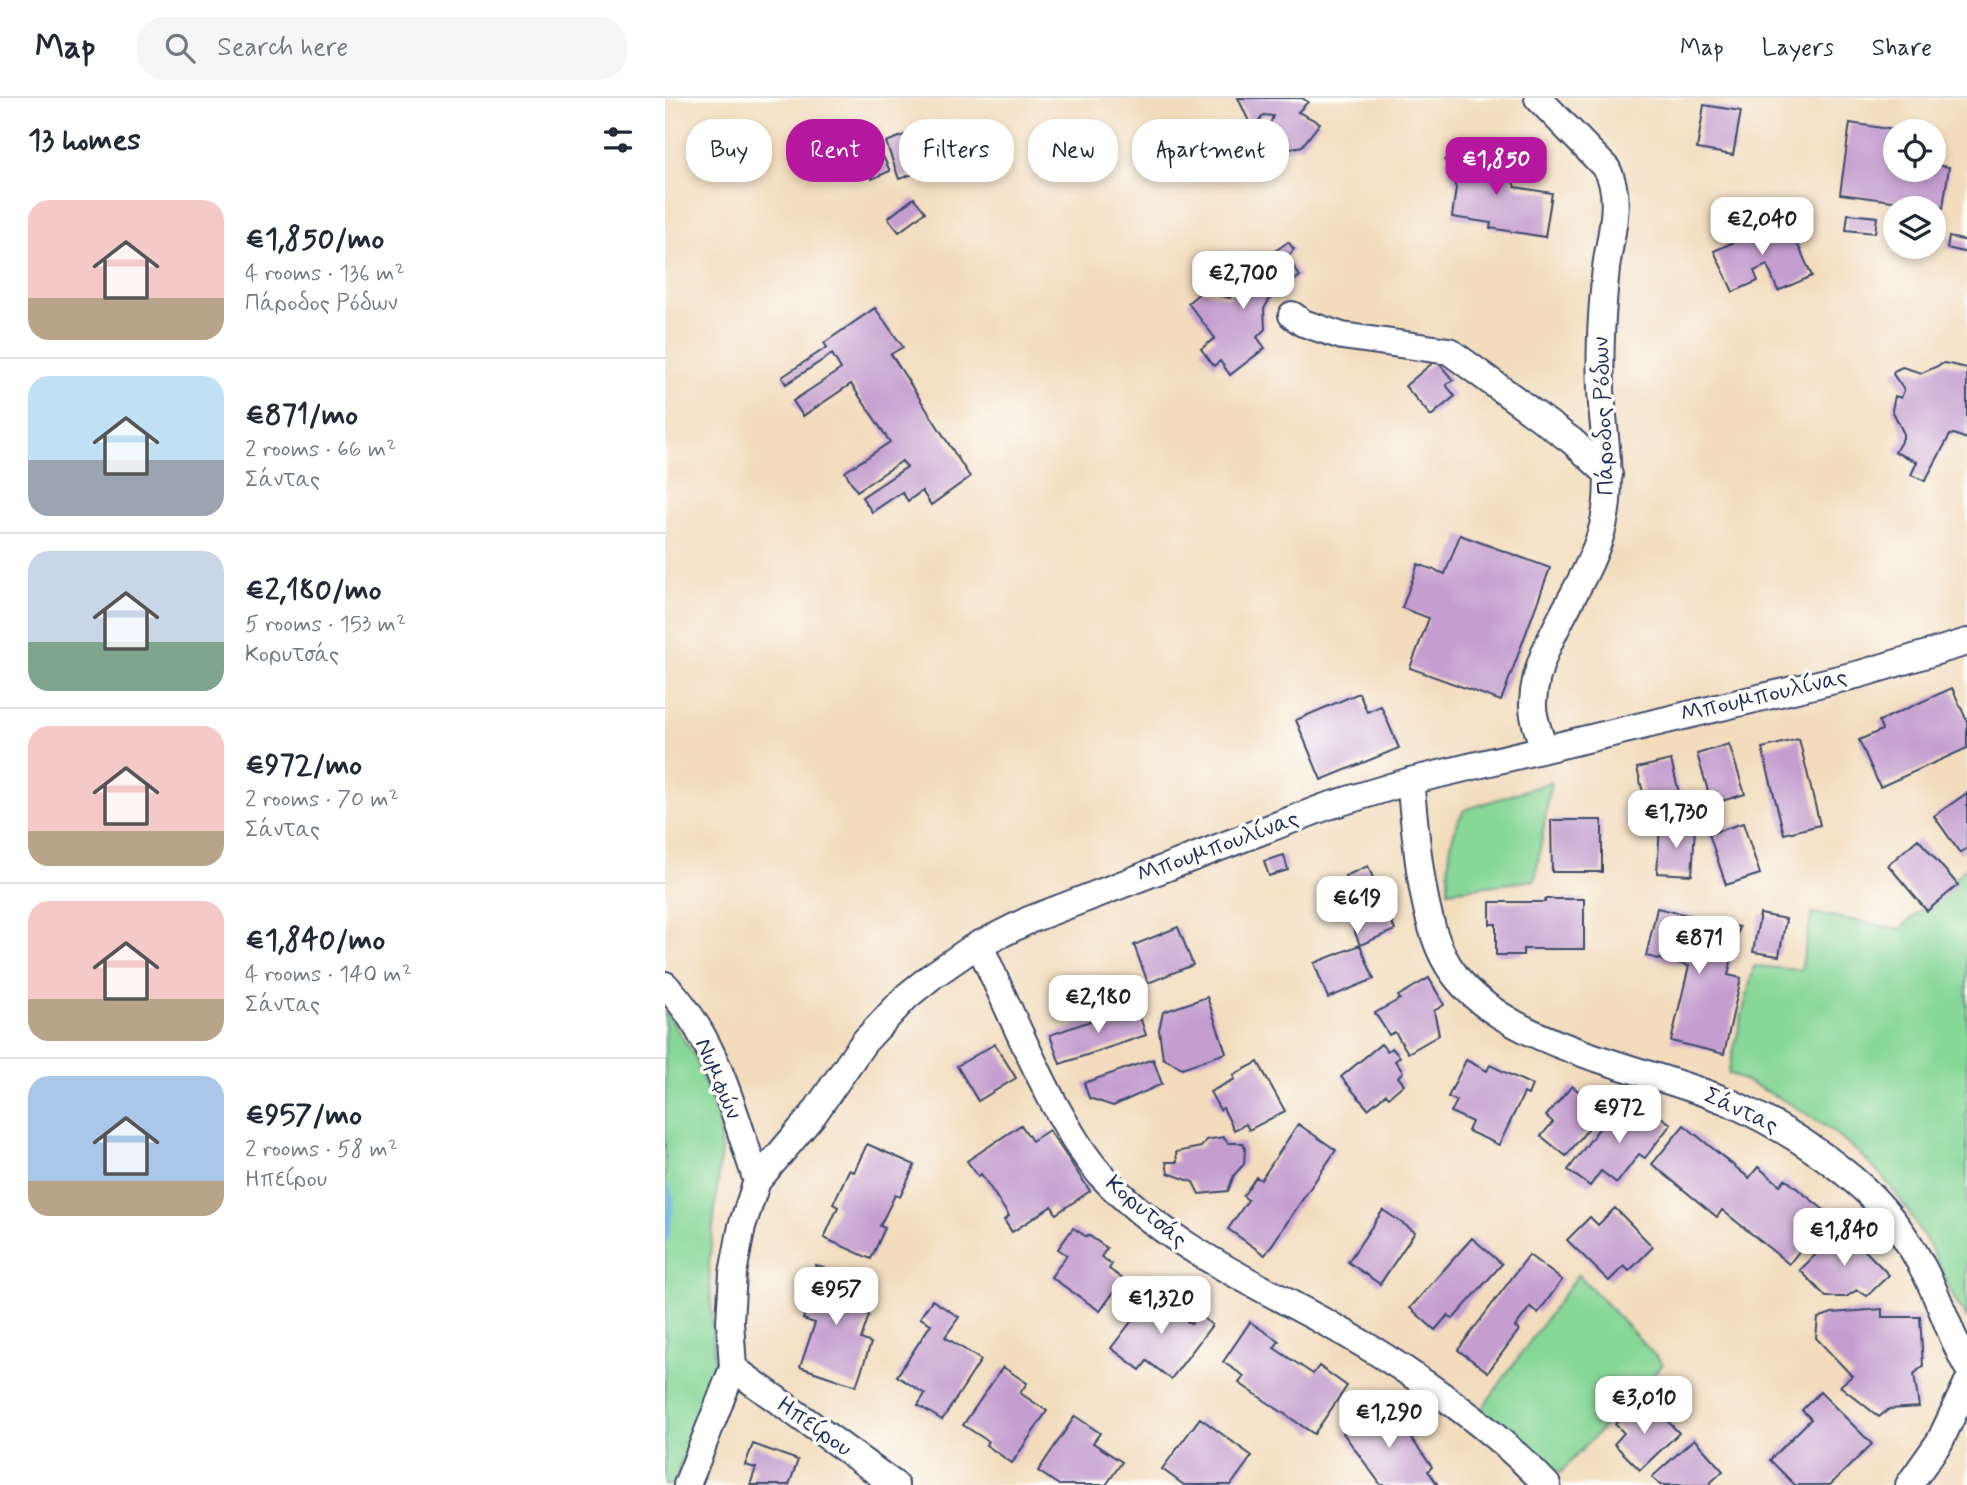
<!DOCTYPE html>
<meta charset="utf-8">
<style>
:root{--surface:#fff;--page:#f6f6f7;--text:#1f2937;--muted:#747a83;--line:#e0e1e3;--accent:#b5179e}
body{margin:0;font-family:Mynerve,sans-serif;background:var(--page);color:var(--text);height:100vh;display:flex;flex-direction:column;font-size:26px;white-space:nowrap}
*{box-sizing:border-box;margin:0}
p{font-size:23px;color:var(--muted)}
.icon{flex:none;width:38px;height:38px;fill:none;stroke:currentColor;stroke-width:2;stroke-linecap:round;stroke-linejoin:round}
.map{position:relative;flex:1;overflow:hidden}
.details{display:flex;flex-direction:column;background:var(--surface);width:665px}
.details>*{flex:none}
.hud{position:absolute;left:21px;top:21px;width:665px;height:63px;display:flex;gap:14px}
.controls{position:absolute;left:1218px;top:21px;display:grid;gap:14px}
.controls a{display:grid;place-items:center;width:63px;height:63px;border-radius:50%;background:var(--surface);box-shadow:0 4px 10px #0003;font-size:35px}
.price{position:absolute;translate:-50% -60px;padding:0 16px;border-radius:14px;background:#fff;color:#222;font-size:23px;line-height:46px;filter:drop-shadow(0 2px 4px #0008)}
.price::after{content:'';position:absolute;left:50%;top:42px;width:21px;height:16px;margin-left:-10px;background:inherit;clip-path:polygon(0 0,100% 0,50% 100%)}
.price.current{background:var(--accent);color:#fff}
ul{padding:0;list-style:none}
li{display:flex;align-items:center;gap:21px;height:175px;padding:0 28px}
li+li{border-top:2px solid var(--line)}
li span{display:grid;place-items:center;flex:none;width:196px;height:140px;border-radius:21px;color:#555}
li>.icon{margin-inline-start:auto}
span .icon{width:84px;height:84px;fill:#fffc;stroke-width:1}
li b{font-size:30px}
h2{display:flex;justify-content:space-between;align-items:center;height:84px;padding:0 28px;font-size:30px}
.tag{padding:0 24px;border-radius:28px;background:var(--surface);box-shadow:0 4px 10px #0003;font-size:24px;line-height:63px}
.tag.current{background:var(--accent);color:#fff}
header{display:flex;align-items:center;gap:42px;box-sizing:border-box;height:98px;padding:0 35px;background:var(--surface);border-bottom:2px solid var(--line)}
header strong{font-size:33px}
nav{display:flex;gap:38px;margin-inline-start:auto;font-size:24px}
.search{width:490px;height:63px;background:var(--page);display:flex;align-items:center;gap:18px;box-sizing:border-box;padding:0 24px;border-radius:28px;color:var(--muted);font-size:26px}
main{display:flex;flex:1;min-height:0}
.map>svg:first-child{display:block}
</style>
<header>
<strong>Map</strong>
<div class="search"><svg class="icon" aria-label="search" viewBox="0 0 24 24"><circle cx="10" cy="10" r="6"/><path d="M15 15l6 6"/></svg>Search here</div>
<nav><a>Map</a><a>Layers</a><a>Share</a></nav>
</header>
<main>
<section class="details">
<h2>13 homes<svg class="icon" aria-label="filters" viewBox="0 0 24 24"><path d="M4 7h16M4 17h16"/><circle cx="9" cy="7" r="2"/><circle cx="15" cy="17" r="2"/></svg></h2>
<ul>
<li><span style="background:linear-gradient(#f6c9c9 70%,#b9a48a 0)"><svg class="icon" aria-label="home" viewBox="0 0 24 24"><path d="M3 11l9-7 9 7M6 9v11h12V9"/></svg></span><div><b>€1,850/mo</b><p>4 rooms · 136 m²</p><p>Πάροδος Ρόδων</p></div></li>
<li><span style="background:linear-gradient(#bfe0f5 60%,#9aa5b1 0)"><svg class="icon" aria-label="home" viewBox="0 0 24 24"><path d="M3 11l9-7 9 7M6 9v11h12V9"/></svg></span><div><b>€871/mo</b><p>2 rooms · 66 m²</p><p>Σάντας</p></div></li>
<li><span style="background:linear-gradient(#c9d6e8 65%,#7fa58c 0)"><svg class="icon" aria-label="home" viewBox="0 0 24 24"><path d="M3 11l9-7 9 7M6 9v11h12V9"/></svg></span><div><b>€2,180/mo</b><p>5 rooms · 153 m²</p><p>Κορυτσάς</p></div></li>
<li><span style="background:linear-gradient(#f6c9c9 75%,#b9a48a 0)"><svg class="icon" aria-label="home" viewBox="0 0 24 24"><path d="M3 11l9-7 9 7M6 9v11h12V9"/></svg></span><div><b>€972/mo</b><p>2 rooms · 70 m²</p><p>Σάντας</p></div></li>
<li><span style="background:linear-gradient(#f6c9c9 70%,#b9a48a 0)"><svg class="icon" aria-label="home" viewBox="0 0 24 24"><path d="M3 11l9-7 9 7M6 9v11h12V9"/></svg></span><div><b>€1,840/mo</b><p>4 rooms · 140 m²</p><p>Σάντας</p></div></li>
<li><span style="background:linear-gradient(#a9c7e8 75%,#b9a48a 0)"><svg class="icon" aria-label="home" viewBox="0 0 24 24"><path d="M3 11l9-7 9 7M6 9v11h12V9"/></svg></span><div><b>€957/mo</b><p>2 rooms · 58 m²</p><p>Ηπείρου</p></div></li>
</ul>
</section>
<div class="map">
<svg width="1302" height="1387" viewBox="0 0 1302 1387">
<rect width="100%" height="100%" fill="#fdfcf7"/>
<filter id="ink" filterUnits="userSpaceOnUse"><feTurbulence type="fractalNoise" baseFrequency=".0143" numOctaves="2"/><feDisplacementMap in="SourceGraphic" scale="14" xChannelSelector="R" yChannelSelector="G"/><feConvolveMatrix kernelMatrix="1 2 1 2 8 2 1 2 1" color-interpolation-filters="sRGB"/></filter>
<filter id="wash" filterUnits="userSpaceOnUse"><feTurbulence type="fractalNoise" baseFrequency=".00686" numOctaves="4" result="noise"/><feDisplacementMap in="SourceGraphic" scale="28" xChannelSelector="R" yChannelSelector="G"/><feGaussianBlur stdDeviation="1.57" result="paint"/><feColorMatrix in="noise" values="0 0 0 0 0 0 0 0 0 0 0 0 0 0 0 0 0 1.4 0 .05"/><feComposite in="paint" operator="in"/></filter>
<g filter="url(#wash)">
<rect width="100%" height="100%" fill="#f3dbbb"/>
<!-- green -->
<path fill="#87d797" stroke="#51837a" stroke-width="2" d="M 886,684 L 870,782 L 783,793 C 783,764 784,737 799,712 Z
M 1302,769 L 1302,1220 C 1289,1204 1283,1186 1275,1168 C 1268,1153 1260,1140 1251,1126 C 1208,1051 1140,1009 1063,975 L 1089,868 L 1136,872 L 1147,815 L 1235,831 Z
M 0,913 L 29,957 L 52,1018 L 56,1053 L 44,1167 L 50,1276 L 8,1387 L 0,1387 Z
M 913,1176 L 998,1266 L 895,1375 L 816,1312 Z"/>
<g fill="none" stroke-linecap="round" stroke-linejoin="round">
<!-- stream -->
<path stroke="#62b1dc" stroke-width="9" d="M 0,1089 L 5,1101 L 0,1140"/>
</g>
<g id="blocks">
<!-- building -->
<path fill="#c59dd0" d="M 573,0 L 637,0 L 643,4 L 633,14 L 655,25 L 637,48 L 614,53 L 596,50 L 608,18 L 599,17 L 587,30 Z
M 1039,7 L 1076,13 L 1068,57 L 1032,51 Z
M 1185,25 L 1230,32 L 1230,72 L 1269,72 L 1269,67 L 1284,69 L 1278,110 L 1175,96 Z
M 247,34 L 260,72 L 234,81 L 221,44 Z
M 214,50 L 225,73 L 207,81 L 197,57 Z
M 814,50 L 823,71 L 843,71 L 850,89 L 887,95 L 880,139 L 825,130 L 826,125 L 787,119 L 791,90 L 780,62 Z
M 249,100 L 260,114 L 234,134 L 223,120 Z
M 1183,116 L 1212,119 L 1210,135 L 1181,132 Z
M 1077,122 L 1084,137 L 1112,124 L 1120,142 L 1129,138 L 1147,178 L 1113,193 L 1102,167 L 1089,173 L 1093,183 L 1068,194 L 1049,153 L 1069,144 L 1061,128 Z
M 1284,139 L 1302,143 L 1302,155 L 1282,150 Z
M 623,144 L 629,151 L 622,160 L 635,178 L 604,202 L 599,211 L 600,231 L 592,239 L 600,250 L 565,277 L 555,263 L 549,268 L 536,251 L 550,240 L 523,205 L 537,193 L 565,200 L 569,186 L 596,169 L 593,165 Z
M 210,210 L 238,249 L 226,256 L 305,379 L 266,407 L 257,393 L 243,403 L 237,394 L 207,414 L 197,399 L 242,369 L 237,363 L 192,393 L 180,374 L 225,344 L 186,286 L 138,318 L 128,303 L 176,271 L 167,256 L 121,286 L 117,279 L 162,249 L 159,245 Z
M 771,262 L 788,282 L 781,287 L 790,298 L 766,318 L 740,288 Z
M 1279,265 L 1302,270 L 1302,341 L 1289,336 L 1285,337 L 1260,383 L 1246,377 L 1252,364 L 1230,354 L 1238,340 L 1238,334 L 1227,312 L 1230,298 L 1236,300 L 1239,292 L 1228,276 L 1229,273 L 1237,269 L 1257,275 Z
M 795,437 L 885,470 L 836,603 L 745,570 L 764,520 L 737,510 L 753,466 L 780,476 Z
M 1287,590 L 1302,623 L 1302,650 L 1215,689 L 1194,642 L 1217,632 L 1214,623 Z
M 694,595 L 702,614 L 716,608 L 734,650 L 656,682 L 631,622 Z
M 1134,641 L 1155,727 L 1119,736 L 1097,650 Z
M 1064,646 L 1080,696 L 1047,706 L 1032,656 Z
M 1006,662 L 1016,703 L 982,711 L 972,670 Z
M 1302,695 L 1302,750 L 1295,755 L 1269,718 Z
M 886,722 L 937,722 L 937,774 L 887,774 Z
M 1078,725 L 1095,776 L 1061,787 L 1044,736 Z
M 995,728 L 1030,730 L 1027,777 L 992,775 Z
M 1253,741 L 1293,787 L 1262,813 L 1223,767 Z
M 619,757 L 623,772 L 604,778 L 599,763 Z
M 703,768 L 730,832 L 695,847 L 709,881 L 663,900 L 649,865 L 695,847 L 678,805 L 689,800 L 680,778 Z
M 880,801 L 919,801 L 919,851 L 858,851 L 858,857 L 831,857 L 831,826 L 825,826 L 825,804 L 880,804 Z
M 992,810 L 1074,829 L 1063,877 L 1076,880 L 1059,956 L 1006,943 L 1024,868 L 981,858 Z
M 1095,816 L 1121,821 L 1114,858 L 1088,854 Z
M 513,829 L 528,867 L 483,885 L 469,847 Z
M 764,880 L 779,907 L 769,913 L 774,937 L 743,955 L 730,934 L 724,937 L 710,915 L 735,901 L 733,898 Z
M 542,899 L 561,955 L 517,970 L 498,960 L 494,932 L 498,914 Z
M 471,907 L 481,937 L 395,966 L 385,937 Z
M 330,946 L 351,980 L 313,1003 L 292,968 Z
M 716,946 L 722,953 L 727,950 L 735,959 L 730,963 L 738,974 L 733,979 L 739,986 L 724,999 L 721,996 L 703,1011 L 676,979 Z
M 488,961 L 497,986 L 448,1008 L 424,1000 L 419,985 Z
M 801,962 L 822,973 L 825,967 L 867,987 L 863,997 L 859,995 L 834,1047 L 803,1033 L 807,1024 L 786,1014 L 792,1003 L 783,999 Z
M 593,964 L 620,1013 L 584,1032 L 581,1026 L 569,1032 L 558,1010 L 555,1012 L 545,994 L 570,981 L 568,977 Z
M 907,988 L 938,1013 L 901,1058 L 876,1038 L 888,1024 L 881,1018 Z
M 951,1008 L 962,1016 L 966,1010 L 981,1021 L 987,1013 L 1006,1026 L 980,1060 L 974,1056 L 952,1085 L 936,1073 L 925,1088 L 903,1072 Z
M 633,1026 L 671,1052 L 600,1157 L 563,1131 L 583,1102 L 578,1098 L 591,1079 L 596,1082 Z
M 356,1027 L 367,1043 L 384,1032 L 425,1093 L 391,1116 L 387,1108 L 347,1134 L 339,1122 L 344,1118 L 316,1076 L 313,1078 L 302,1063 Z
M 1019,1027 L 1084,1080 L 1093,1069 L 1115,1087 L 1120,1081 L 1164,1116 L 1124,1166 L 1057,1112 L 1052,1119 L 987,1066 Z
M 558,1039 L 563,1045 L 578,1045 L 580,1051 L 579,1066 L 569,1077 L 563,1093 L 534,1096 L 528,1084 L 503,1075 L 501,1064 L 512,1064 L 511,1054 L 536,1049 L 541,1042 Z
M 202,1046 L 250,1067 L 235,1099 L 230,1097 L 215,1128 L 220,1130 L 206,1161 L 159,1140 L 173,1109 L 168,1106 L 184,1072 L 189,1074 Z
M 950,1110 L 988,1149 L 964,1173 L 959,1168 L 944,1183 L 902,1142 L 925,1119 L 933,1127 Z
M 718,1112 L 750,1134 L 715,1186 L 683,1164 Z
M 408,1130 L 422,1139 L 423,1137 L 442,1150 L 436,1159 L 447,1166 L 444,1171 L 458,1181 L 435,1213 L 386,1179 L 402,1157 L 393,1151 Z
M 1178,1130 L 1224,1177 L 1202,1198 L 1192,1192 L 1181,1199 L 1161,1199 L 1135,1172 Z
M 807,1140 L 837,1166 L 788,1221 L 783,1217 L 770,1232 L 745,1210 Z
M 864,1157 L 897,1182 L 873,1215 L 865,1209 L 850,1229 L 854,1232 L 823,1274 L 793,1252 Z
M 151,1167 L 201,1184 L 191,1213 L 204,1217 L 196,1241 L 206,1245 L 191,1288 L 135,1269 L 150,1225 L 138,1221 L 147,1195 L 142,1193 Z
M 492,1190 L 521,1212 L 516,1219 L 526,1226 L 533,1216 L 547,1227 L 506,1281 L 482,1263 L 475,1272 L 446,1250 Z
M 267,1202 L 294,1219 L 280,1239 L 316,1262 L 277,1322 L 253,1307 L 260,1296 L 232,1278 L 266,1226 L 255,1220 Z
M 1217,1211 L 1217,1219 L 1255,1219 L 1258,1268 L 1249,1276 L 1254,1309 L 1224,1311 L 1214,1319 L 1175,1288 L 1187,1278 L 1151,1240 L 1153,1220 L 1167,1215 Z
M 585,1224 L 614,1243 L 609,1250 L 648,1276 L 654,1268 L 682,1288 L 649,1336 L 574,1285 L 579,1278 L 558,1264 Z
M 338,1269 L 362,1285 L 355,1295 L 382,1313 L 347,1365 L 321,1347 L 323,1343 L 298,1327 Z
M 1155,1294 L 1207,1346 L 1165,1387 L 1130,1387 L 1105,1362 L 1146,1321 L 1137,1312 Z
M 720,1304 L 767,1369 L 763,1373 L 773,1387 L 716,1387 L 678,1335 Z
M 969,1308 L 980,1318 L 989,1309 L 1014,1335 L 975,1372 L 949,1346 L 959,1335 L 950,1326 Z
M 410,1318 L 435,1335 L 428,1345 L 457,1364 L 441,1387 L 394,1387 L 373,1373 Z
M 535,1320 L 587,1358 L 566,1387 L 519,1387 L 497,1371 Z
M 1029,1341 L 1058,1373 L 1043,1387 L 995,1387 L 987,1379 Z
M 88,1346 L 133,1362 L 124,1387 L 85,1387 L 91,1370 L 80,1367 Z"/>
</g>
</g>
<g filter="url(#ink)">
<use href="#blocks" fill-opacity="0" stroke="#3b496c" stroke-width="2"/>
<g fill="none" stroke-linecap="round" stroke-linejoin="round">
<defs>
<path id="street" d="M 873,0 L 942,71 C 958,101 945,138 941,170 C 937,210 934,251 936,291 C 938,337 949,383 938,428 C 924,486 870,544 868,605 C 867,620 875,637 879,651
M 627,217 L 638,225 L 677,238 L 784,253 L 907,343 L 944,377
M 745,683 C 751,735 755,814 779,860 C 824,948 981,968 1066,1005 C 1114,1027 1160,1056 1199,1091 C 1232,1122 1255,1159 1272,1200 C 1282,1223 1290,1247 1302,1268
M 314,846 C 338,898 360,950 386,1000 C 401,1027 415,1053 435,1076 C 503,1150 597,1188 683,1237 C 751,1276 829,1331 882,1387
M 0,887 C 51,938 69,1016 92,1083
M 68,1270 L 230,1387
M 22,1387 L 68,1270 L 65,1223 L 68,1175 L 77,1128 L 92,1083 L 148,1017 L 199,944 L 242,898 L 267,878 L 306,851 L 364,822 L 660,709 L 745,683 L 1195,576 L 1302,544
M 1244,1387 L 1275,1343 L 1302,1286"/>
</defs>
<!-- street casing -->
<use href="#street" stroke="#3b496c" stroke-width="30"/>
<!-- street -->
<use href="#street" stroke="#fff" stroke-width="26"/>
</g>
</g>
<g text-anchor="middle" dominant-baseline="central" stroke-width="7" stroke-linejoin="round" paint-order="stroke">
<!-- street labels -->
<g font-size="24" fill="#1b2f5e" stroke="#fdfcf7">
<text transform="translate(939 318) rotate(-92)">Πάροδος Ρόδων</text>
<text transform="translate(1099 598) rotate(-13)">Μπουμπουλίνας</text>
<text transform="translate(553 749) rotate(-20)">Μπουμπουλίνας</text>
<text transform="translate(53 981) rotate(67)">Νυμφών</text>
<text transform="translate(1076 1013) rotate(25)">Σάντας</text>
<text transform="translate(481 1114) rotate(40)">Κορυτσάς</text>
<text transform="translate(149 1329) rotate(35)">Ηπείρου</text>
</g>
</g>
</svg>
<div class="controls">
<a><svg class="icon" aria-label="locate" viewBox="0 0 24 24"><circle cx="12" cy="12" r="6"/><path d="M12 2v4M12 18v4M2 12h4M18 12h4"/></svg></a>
<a><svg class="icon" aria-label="layers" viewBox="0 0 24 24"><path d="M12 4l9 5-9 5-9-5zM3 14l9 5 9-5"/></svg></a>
</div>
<b class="price current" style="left:831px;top:99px">€1,850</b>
<b class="price" style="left:1097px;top:159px">€2,040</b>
<b class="price" style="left:578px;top:213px">€2,700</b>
<b class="price" style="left:1011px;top:752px">€1,730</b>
<b class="price" style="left:692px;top:838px">€619</b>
<b class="price" style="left:1034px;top:878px">€871</b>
<b class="price" style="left:433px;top:937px">€2,180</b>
<b class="price" style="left:954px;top:1047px">€972</b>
<b class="price" style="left:1179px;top:1170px">€1,840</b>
<b class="price" style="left:171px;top:1229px">€957</b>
<b class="price" style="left:496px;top:1238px">€1,320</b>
<b class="price" style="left:979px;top:1338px">€3,010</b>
<b class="price" style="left:724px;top:1352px">€1,290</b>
<div class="hud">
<a class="tag">Buy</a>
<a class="tag current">Rent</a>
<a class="tag">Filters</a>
<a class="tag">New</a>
<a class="tag">Apartment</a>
</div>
</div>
</main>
